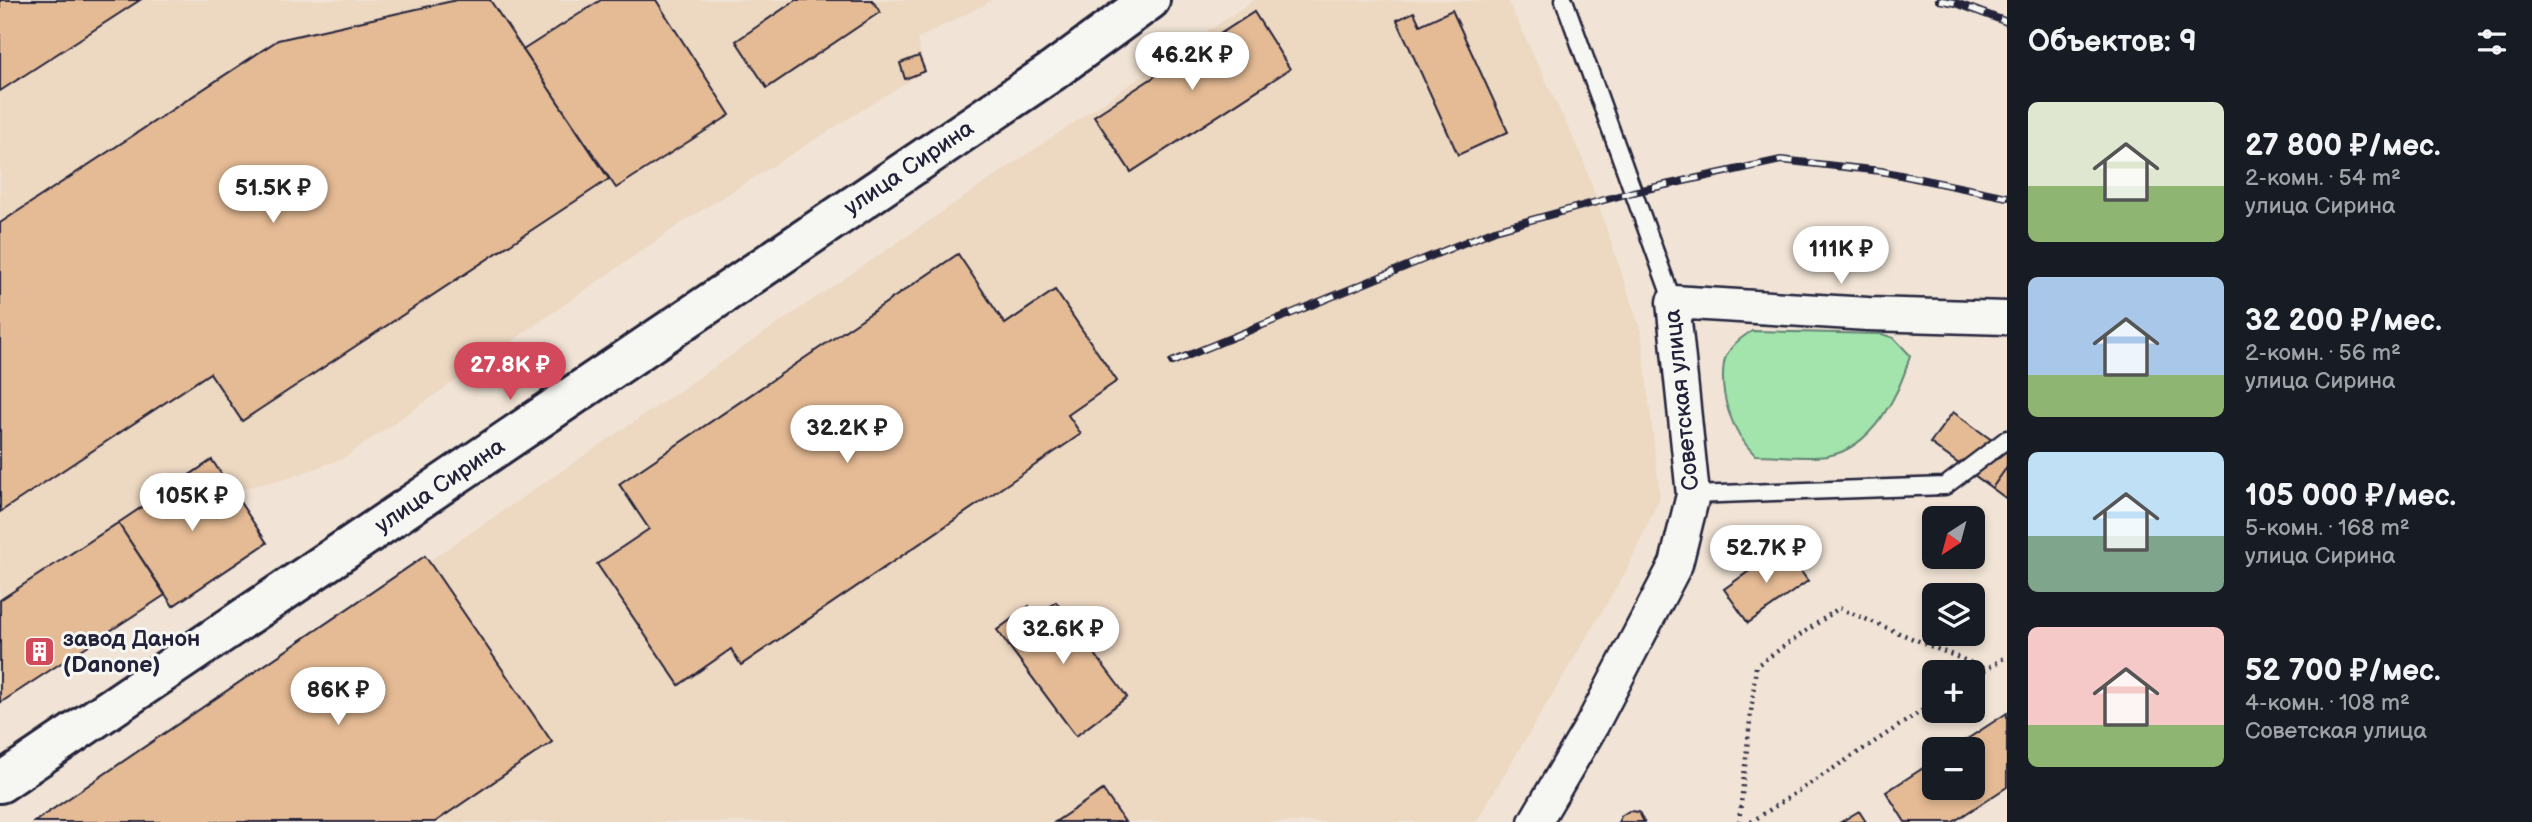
<!DOCTYPE html>
<html lang="ru">
<meta charset="utf-8">
<style>
:root{--surface:#171b24;--page:#20242c;--text:#f1f3f6;--muted:#9ea1a6;--accent:#d1495b}
body{margin:0;font-family:"Balsamiq Sans",sans-serif;background:var(--page);color:var(--text);height:100vh;display:flex;flex-direction:column;font-size:26px;white-space:nowrap}
*{box-sizing:border-box;margin:0}
p{font-size:23px;color:var(--muted)}
.icon{flex:none;width:38px;height:38px;fill:none;stroke:currentColor;stroke-width:2;stroke-linecap:round;stroke-linejoin:round}
.map{position:relative;flex:1;overflow:hidden}
.panel{display:flex;flex-direction:column;background:var(--surface);width:525px}
.panel>*{flex:none}
.needle{width:46px;rotate:216deg}
.tools{position:absolute;left:1922px;top:506px;display:grid;gap:14px}
.tools a{display:grid;place-items:center;width:63px;height:63px;border-radius:10px;background:var(--surface);box-shadow:0 4px 10px #0003;font-size:35px}
.price{position:absolute;translate:-50% -60px;padding:0 16px;border-radius:24px;background:#fff;color:#222;font-size:23px;line-height:46px;filter:drop-shadow(0 2px 4px #0008)}
.price::after{content:'';position:absolute;left:50%;top:42px;width:21px;height:16px;margin-left:-10px;background:inherit;clip-path:polygon(0 0,100% 0,50% 100%)}
.price.active{background:var(--accent);color:#fff}
ul{padding:0;list-style:none}
li{display:flex;align-items:center;gap:21px;height:175px;padding:0 21px}
li span{display:grid;place-items:center;flex:none;width:196px;height:140px;border-radius:10px;color:#555}
li>.icon{margin-inline-start:auto}
span .icon{width:84px;height:84px;fill:#fffc;stroke-width:1}
li b{font-size:30px}
h2{display:flex;justify-content:space-between;align-items:center;height:84px;padding:0 21px;font-size:30px}
main{display:flex;flex:1;min-height:0}
.map>svg:first-child{display:block}
</style>
<main>
<div class="map">
<svg width="2007" height="822" viewBox="0 0 2007 822">
<rect width="100%" height="100%" fill="#f1e4d6"/>
<filter id="ink" filterUnits="userSpaceOnUse"><feTurbulence type="fractalNoise" baseFrequency=".0143" numOctaves="2"/><feDisplacementMap in="SourceGraphic" scale="14" xChannelSelector="R" yChannelSelector="G"/><feConvolveMatrix kernelMatrix="1 2 1 2 8 2 1 2 1" color-interpolation-filters="sRGB"/></filter>
<g filter="url(#ink)">
<!-- built -->
<path fill="#edd8c2" d="M 0,0 L 993,0 L 917,39 L 925,71 L 686,220 L 344,458 L 289,478 L 232,491 L 212,460 L 0,600 Z
M 1254,0 L 1508,1 L 1583,159 L 1641,331 L 1660,497 L 1628,568 L 1476,822 L 45,822 Z"/>
<!-- green -->
<path fill="#a3e4ad" stroke="#628374" stroke-width="2" d="M 1752,331 L 1882,334 L 1894,338 L 1910,355 C 1900,395 1871,449 1827,456 C 1804,459 1778,455 1755,455 C 1732,432 1719,396 1724,363 C 1727,348 1740,338 1752,331 Z"/>
<!-- building -->
<path fill="#e5bb95" stroke="#22223b" stroke-width="2" d="M 0,0 L 140,0 L 0,91 Z
M 457,0 L 490,0 L 609,179 L 242,421 L 210,373 L 0,512 L 0,223 L 278,40 Z
M 601,0 L 656,0 L 730,115 L 616,188 L 523,50 Z
M 796,0 L 872,0 L 880,12 L 767,88 L 736,41 Z
M 1452,10 L 1508,132 L 1458,155 L 1397,20 L 1414,12 L 1420,25 Z
M 1254,12 L 1290,69 L 1131,172 L 1094,116 Z
M 919,56 L 925,71 L 905,79 L 900,63 Z
M 958,254 L 1005,324 L 1055,290 L 1117,381 L 1068,415 L 1081,434 L 741,665 L 731,649 L 679,685 L 597,564 L 649,529 L 619,484 Z
M 1953,412 L 2007,451 L 2007,467 L 1992,488 L 1930,443 Z
M 212,460 L 267,543 L 173,606 L 118,523 Z
M 2007,467 L 2007,499 L 1992,488 Z
M 118,523 L 165,595 L 0,703 L 0,600 Z
M 1783,547 L 1808,581 L 1748,623 L 1724,589 Z
M 425,556 L 552,742 L 435,822 L 34,822 Z
M 1056,602 L 1127,697 L 1076,736 L 997,630 L 1029,606 L 1037,617 Z
M 2007,713 L 2007,787 L 1953,822 L 1905,822 L 1886,792 L 1934,761 L 1934,788 L 1972,788 L 1972,749 L 1952,749 Z
M 1103,790 L 1125,822 L 1055,822 Z
M 1629,811 L 1639,812 L 1644,822 L 1619,822 L 1621,816 Z
M 1859,811 L 1866,822 L 1841,822 Z"/>
<g fill="none" stroke-linecap="round" stroke-linejoin="round">
<defs>
<path id="service" d="M 1564,0 L 1673,302
M 1693,495 L 1945,486 L 2007,439"/>
<path id="minor" d="M 1535,822 L 1592,725 L 1676,564 L 1693,495 L 1673,302 L 1868,314 L 2007,318"/>
<path id="tertiary" d="M 0,783 L 1053,71 L 1150,0"/>
</defs>
<!-- service casing -->
<use href="#service" stroke="#22223b" stroke-width="21"/>
<!-- minor casing -->
<use href="#minor" stroke="#22223b" stroke-width="37"/>
<!-- tertiary casing -->
<use href="#tertiary" stroke="#22223b" stroke-width="44"/>
<!-- path -->
<path stroke="#22223b" stroke-width="4.5" stroke-dasharray="2 5" stroke-linecap="butt" d="M 1972,678 L 2007,656
M 1739,822 L 1756,666 L 1839,608 L 1986,669
M 1751,822 L 1934,703"/>
<!-- service -->
<use href="#service" stroke="#f6f6f2" stroke-width="16"/>
<!-- minor -->
<use href="#minor" stroke="#f6f6f2" stroke-width="32"/>
<!-- tertiary -->
<use href="#tertiary" stroke="#f6f6f2" stroke-width="38"/>
<defs>
<path id="rail" d="M 1939,0 L 1956,3 L 2007,22
M 1172,362 L 1495,230 L 1633,192 L 1781,160 L 1881,171 L 2007,197"/>
</defs>
<!-- rail casing -->
<use href="#rail" stroke="#22223b" stroke-width="8"/>
<!-- rail -->
<use href="#rail" stroke="#f6f6f2" stroke-width="5" stroke-dasharray="16" stroke-linecap="butt"/>
</g>
</g>
<!-- icons -->
<defs>
<symbol id="building-square" viewBox="-11 -11 22 22"><rect x="-9" y="-9" width="18" height="18" rx="4" fill="#d1495b" stroke="#f6f6f2"/><path d="M-4-6H4V6H1V3H-1V6H-4ZM-2.5-4.3h1.7v1.8h-1.7ZM.8-4.3h1.7v1.8H.8ZM-2.5-1h1.7V.8h-1.7ZM.8-1h1.7V.8H.8Z" fill="#fff"/></symbol>
</defs>
<g fill-rule="evenodd">
<use href="#building-square" x="22" y="634" width="35" height="35"/>
</g>
<g text-anchor="middle" dominant-baseline="central" stroke-width="6" stroke-linejoin="round" paint-order="stroke">
<!-- street labels -->
<g font-size="23" fill="#22223b" stroke="#f6f6f2">
<text transform="translate(909 168) rotate(-34)">улица Сирина</text>
<text transform="translate(1682 400) rotate(-96)">Советская улица</text>
<text transform="translate(440 486) rotate(-34)">улица Сирина</text>
</g>
<!-- poi labels -->
<g font-size="23" font-weight="bold" fill="#22223b" stroke="#f6f6f2" text-anchor="start">
<text x="63" y="639">завод Данон<tspan x="63" dy="26">(Danone)</tspan></text>
</g>
</g>
</svg>
<div class="tools">
<a><svg class="needle" viewBox="-14 -14 28 28"><path d="M0-13l5 13h-10z" fill="#e53935"/><path d="M0 13l5-13h-10z" fill="#9ea1a6"/></svg></a>
<a><svg class="icon" aria-label="layers" viewBox="0 0 24 24"><path d="M12 4l9 5-9 5-9-5zM3 14l9 5 9-5"/></svg></a>
<a>+</a>
<a>−</a>
</div>
<b class="price" style="left:1192px;top:92px">46.2K ₽</b>
<b class="price" style="left:273px;top:225px">51.5K ₽</b>
<b class="price" style="left:1841px;top:286px">111K ₽</b>
<b class="price active" style="left:510px;top:402px">27.8K ₽</b>
<b class="price" style="left:847px;top:465px">32.2K ₽</b>
<b class="price" style="left:192px;top:533px">105K ₽</b>
<b class="price" style="left:1766px;top:585px">52.7K ₽</b>
<b class="price" style="left:1063px;top:666px">32.6K ₽</b>
<b class="price" style="left:338px;top:727px">86K ₽</b>
</div>
<section class="panel">
<h2>Объектов: 9<svg class="icon" aria-label="filters" viewBox="0 0 24 24"><path d="M4 7h16M4 17h16"/><circle cx="9" cy="7" r="2"/><circle cx="15" cy="17" r="2"/></svg></h2>
<ul>
<li><span style="background:linear-gradient(#dfe7d0 60%,#8fb573 0)"><svg class="icon" aria-label="home" viewBox="0 0 24 24"><path d="M3 11l9-7 9 7M6 9v11h12V9"/></svg></span><div><b>27 800 ₽/мес.</b><p>2-комн. · 54 m²</p><p>улица Сирина</p></div></li>
<li><span style="background:linear-gradient(#a9c7e8 70%,#8fb573 0)"><svg class="icon" aria-label="home" viewBox="0 0 24 24"><path d="M3 11l9-7 9 7M6 9v11h12V9"/></svg></span><div><b>32 200 ₽/мес.</b><p>2-комн. · 56 m²</p><p>улица Сирина</p></div></li>
<li><span style="background:linear-gradient(#bfe0f5 60%,#7fa58c 0)"><svg class="icon" aria-label="home" viewBox="0 0 24 24"><path d="M3 11l9-7 9 7M6 9v11h12V9"/></svg></span><div><b>105 000 ₽/мес.</b><p>5-комн. · 168 m²</p><p>улица Сирина</p></div></li>
<li><span style="background:linear-gradient(#f6c9c9 70%,#8fb573 0)"><svg class="icon" aria-label="home" viewBox="0 0 24 24"><path d="M3 11l9-7 9 7M6 9v11h12V9"/></svg></span><div><b>52 700 ₽/мес.</b><p>4-комн. · 108 m²</p><p>Советская улица</p></div></li>
</ul>
</section>
</main>
